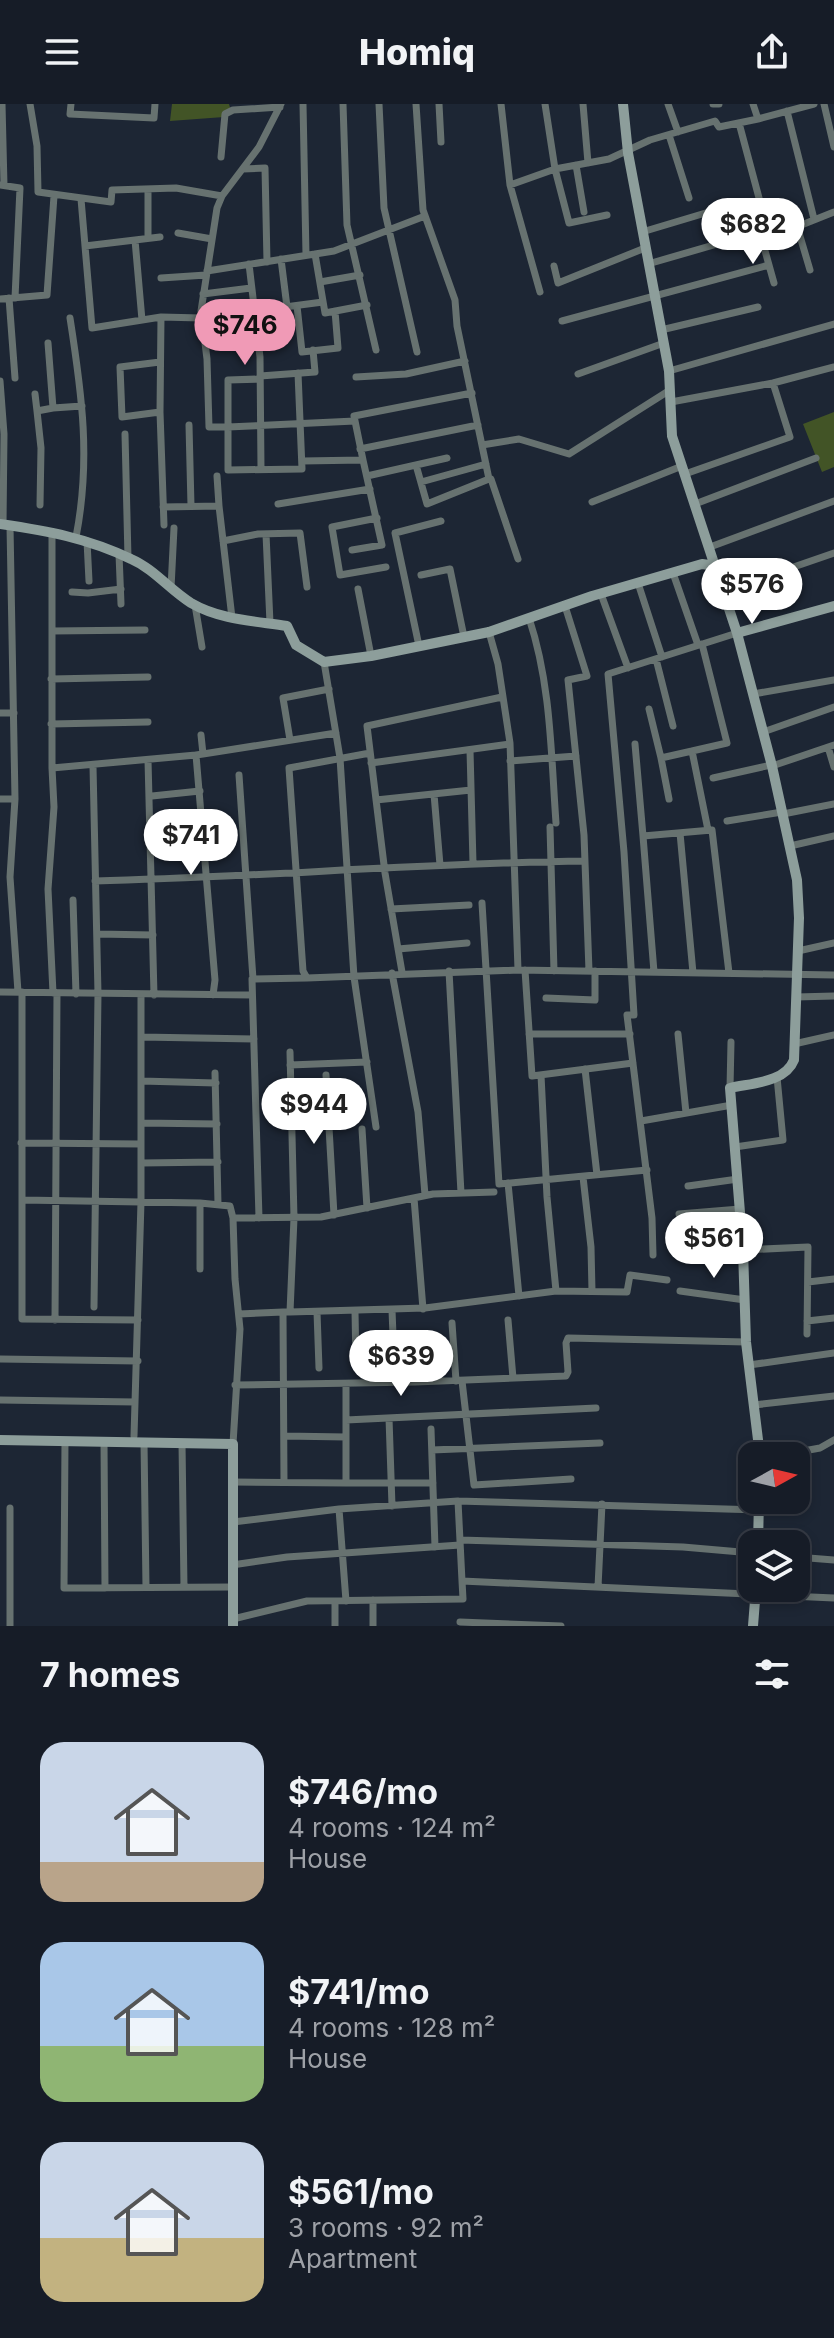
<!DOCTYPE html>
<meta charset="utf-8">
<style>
:root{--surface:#161c27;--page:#1f252f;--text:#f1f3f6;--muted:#9ea1a7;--line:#353a44;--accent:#f09ab6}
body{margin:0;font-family:Inter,sans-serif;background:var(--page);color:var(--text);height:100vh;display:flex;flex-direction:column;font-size:30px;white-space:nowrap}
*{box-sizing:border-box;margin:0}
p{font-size:26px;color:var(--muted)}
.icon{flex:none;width:44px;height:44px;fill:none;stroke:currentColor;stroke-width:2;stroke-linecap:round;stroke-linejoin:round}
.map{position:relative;height:1522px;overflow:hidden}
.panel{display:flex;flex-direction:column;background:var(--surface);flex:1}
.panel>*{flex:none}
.needle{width:52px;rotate:82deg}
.controls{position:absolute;left:738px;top:1338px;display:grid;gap:16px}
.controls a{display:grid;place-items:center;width:72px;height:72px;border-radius:16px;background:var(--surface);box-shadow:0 4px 12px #0003,0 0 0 2px var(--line);font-size:40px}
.price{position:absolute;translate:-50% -68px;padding:0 18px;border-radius:28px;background:#fff;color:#222;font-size:26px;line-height:52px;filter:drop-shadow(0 2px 4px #0008)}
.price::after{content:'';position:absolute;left:50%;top:48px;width:24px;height:18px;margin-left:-12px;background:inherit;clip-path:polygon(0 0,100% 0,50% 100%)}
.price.on{background:var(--accent);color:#111}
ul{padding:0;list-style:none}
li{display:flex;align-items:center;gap:24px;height:200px;padding:0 40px}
li span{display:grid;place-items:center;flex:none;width:224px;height:160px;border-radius:24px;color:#555}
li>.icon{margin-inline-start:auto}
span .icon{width:96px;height:96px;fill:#fffc;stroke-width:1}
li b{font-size:34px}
h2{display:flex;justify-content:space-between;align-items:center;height:96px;padding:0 40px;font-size:34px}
header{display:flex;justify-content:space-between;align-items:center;height:104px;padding:0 40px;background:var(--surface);font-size:36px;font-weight:800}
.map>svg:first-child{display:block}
</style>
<header><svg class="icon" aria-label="menu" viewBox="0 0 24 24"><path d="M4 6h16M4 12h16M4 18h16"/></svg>Homiq<svg class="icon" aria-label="share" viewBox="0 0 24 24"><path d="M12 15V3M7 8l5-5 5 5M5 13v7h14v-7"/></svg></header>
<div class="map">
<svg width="834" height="1522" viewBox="0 0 834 1522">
<rect width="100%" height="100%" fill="#1d2634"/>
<!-- green -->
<path fill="#425426" d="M 172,0 L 229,0 L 231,7 L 224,13 L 170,17 Z
M 834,308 L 834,363 L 822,368 L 803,320 Z"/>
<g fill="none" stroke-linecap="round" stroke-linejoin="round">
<!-- street -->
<path stroke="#677270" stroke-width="7" d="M 2,0 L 4,81
M 30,0 L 37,42 L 38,88 L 111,98 L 112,86 L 176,84 L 222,92
M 71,0 L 70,10 L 154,14 L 155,0
M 281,0 L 259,43 L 222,92 L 217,104 L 201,207 L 207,255 L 209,323 L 228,323 L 228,366 L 302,365 L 298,269
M 303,0 L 306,151
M 343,0 L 347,121 L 376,246
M 379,0 L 384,104 L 417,248
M 416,0 L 423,106 L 455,196 L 457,222 L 489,375 L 491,375 L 518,455
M 439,0 L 441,38
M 501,0 L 510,81 L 540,188
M 545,0 L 555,65 L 569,119 L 607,111
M 583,0 L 588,59
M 668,0 L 678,28
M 713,0 L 719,0
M 824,0 L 834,43
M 787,7 L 814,115
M 758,15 L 814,0
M 739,19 L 766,120
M 669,31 L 689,94
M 221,53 L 225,10 L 233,6 L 280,3
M 576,61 L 584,108
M 243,65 L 265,64 L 267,158
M 0,81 L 20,84 L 15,194
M 510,81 L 555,65 L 609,55 L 650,36 L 715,17 L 719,23 L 758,15 L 753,0
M 148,85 L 148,134
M 81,95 L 92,224 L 161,213 L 201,214 L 323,198
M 797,122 L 810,166
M 642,128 L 739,99
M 178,129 L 212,135
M 135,136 L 142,216
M 762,136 L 774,179
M 754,140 L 834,108
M 85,142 L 160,133
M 315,150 L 325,209 L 367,201
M 281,155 L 287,203
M 249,160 L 260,253 L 261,365
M 648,160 L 748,131
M 554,162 L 558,179 L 645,144
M 207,167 L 334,147 L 425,112
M 161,174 L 206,171
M 320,178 L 360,171
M 203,190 L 251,184
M 9,194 L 15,274
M 0,195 L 47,191 L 54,92
M 297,202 L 302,248 L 338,244 L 335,207
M 161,213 L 160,308 L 164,421
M 70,214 C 82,291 91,356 76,433
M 562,217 L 769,161
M 661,226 L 758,203
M 48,239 L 53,304 L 82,302
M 669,267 L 834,220
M 578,270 L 664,239
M 260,272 L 315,268 L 313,246
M 356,273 L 406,270 L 465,257
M 260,275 L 228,276 L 228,323 L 355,317
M 0,277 L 4,330 L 3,421
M 35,290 L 37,307 L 53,304
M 671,298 L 773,279 L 834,263
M 37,307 L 41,344 L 40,401
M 160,308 L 122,313 L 120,263 L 160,258
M 189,321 L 191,402
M 125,330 L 128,454
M 482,341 L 519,335 L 569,350 L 670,286
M 360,345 L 478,321
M 363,356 L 354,312 L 472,289
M 302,357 L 363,356 L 382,441 L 352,446
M 416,361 L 427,400 L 489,375
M 685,370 L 790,333 L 773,279
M 367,372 L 447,354
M 421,378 L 486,360
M 592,398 L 682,362
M 278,400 L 370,385
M 695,400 L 816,354
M 219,402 L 232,514
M 163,403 L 219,402 L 217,372
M 377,414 L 332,423 L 340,471 L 386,463
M 10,422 L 15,695 L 10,773 L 18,888
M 266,430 L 270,519
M 87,437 L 89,477
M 223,437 L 258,430 L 300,429 L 307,483
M 710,443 L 834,397
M 119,450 L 121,500
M 673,469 L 698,541
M 421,471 L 450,465 L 464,533
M 638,479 L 662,553
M 171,484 L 174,424
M 358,485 L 371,552
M 724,487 L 834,449
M 72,488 L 88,489 L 121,485
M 601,490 L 628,564
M 195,501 L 202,543
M 565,502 L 587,572 L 568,576 L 584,731 L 589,867
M 529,514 C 551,580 551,650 556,719
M 52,527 L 145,526
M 489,528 L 498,560 L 510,639 L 518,866
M 702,540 L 727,639 L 692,647 L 708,726
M 419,542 L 395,429 L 441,417
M 656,555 L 673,622
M 324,558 L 340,654 L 354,873 L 376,1023
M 51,575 L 148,573
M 753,590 L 834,576
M 649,605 L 661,654
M 0,609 L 14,609
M 51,620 L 148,618
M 763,628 L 834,603
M 201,631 L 203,650 L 196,651 L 215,876 L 213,891
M 290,636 L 283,594 L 329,585
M 635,640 L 643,732
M 828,643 L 834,663
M 470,646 L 473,759
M 370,649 L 289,664 L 303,867 L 307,874 L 518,866 L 834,871
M 203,650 L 336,629
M 148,656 L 154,891
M 510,657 L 576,652
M 371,659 L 510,640
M 93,662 L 98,890 L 94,1203
M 772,662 L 834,641
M 52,664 L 52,428
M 239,671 L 253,875
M 713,674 L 771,661
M 434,690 L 440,761
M 152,692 L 200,687
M 0,695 L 15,695
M 669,695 L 661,654 L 692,647
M 376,696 L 471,686
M 783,710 L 834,700
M 727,717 L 782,708
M 550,723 L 554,867
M 680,729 L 693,869
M 790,742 L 834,732
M 95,777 C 259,773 422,759 585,757
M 73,796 L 76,890
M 482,799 L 499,1080 L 647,1066
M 391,805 L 469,801
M 97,830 L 153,831
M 398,845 L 467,839
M 798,847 L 834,839
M 525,866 L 532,972 L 633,959
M 449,867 L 461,1089
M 402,868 L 385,769 L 367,622 L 502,593
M 654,868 L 643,732 L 712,726 L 729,869
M 392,869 L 418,1008 L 425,1091
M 0,888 L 252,891
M 22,888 L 22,1215 L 138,1216
M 53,889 L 48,785 L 54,703 L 52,664 L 196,651
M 796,893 L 834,892
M 546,894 L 595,896 L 595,867
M 529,930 L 630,930
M 678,930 L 686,1009
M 141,933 L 254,935
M 794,940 L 834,931
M 290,961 L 367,958
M 585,965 L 597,1071
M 215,969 L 218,1100
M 326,971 L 334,1111
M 541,971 L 547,1093 L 556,1187
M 141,977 L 216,979
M 730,984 L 731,938
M 641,1017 L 732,1001
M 141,1019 L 217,1020
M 362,1025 L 367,1104
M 21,1039 L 141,1040
M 735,1043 L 783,1036 L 777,973
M 141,1059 L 218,1058
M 583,1073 L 591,1143 L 592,1187
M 508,1079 L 519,1192
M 688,1082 L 738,1075
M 414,1094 L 423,1205
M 22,1096 L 200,1099 L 230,1102 L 233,1114 L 235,1175 L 240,1225 L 233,1340
M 679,1110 L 740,1105
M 233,1114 L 321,1113 L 433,1090 L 494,1088
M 259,1114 L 252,875 L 307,874
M 743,1146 L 808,1143 L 807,1230
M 653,1151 L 652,1114 L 627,911 L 634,911 L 624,748 L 608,570 L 737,529
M 679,1152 L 744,1154
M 200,1165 L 200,1099
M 808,1178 L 834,1175
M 680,1187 L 745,1196
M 392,1206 L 394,1257
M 355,1207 L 356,1261
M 290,1208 L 425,1204 L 556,1187 L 627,1188 L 630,1171 L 667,1176
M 317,1208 L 319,1264
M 239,1210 L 283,1208
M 55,1216 L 57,889
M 508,1216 L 513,1274
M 807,1217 L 834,1214
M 452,1219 L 456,1277
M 0,1255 L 138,1257
M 749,1261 L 834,1249
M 462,1277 L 474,1381 L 571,1375
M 235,1281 L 415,1278 L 566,1272 L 568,1268 L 566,1239 L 568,1234 L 746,1238
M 0,1296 L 135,1298
M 754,1301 L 834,1292
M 389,1314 L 392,1402
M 346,1316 L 596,1304
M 431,1325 L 435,1443
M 134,1332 L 141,1098 L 141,891
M 284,1332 L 346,1333
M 65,1337 L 64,1484 L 232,1483
M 104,1337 L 105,1484
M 144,1338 L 146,1483
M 182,1339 L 184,1483
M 432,1346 L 600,1339
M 776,1352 L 820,1344 L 834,1336
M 233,1378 L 346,1379 L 346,1280
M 284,1378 L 283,1208 L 290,1208 L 294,1114 L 290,948
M 346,1379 L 433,1379
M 458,1397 L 462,1477
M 10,1404 L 10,1522
M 339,1405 L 346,1497
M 233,1418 L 339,1405 L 458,1397 L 759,1406
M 460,1436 L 683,1443 L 752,1449
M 796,1453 L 834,1456
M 232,1461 L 287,1453 L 460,1441
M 598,1483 L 602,1400
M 373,1496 L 373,1522
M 335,1497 L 335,1522
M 233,1515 L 307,1497 L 463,1495 L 462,1477 L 834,1494
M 460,1518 L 561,1522"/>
<!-- secondary -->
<path stroke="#8d9e9b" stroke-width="10" d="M 623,0 L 628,49 L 669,267 L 672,332 L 737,529 L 772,662 L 797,776 L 799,814 L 794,956 C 785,979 751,979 730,984 L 743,1146 L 746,1238 L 760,1352
M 0,420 C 48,427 87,434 131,455 C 154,465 170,486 191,499 C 220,516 255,517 287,522 L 296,541 L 324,558 L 371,552 L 489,528 L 592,492 L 702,460 L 716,462
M 737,529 L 834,502
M 0,1336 L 233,1340 L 233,1522
M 758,1440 L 759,1396
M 753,1522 L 756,1484"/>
</g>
</svg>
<div class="controls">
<a><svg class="needle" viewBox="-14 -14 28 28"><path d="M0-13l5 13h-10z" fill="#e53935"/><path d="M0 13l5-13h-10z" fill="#9ea1a7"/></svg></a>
<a><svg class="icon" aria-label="layers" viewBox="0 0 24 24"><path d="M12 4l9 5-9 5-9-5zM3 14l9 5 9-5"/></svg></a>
</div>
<b class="price" style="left:753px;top:162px">$682</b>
<b class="price on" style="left:245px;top:263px">$746</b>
<b class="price" style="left:752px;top:522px">$576</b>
<b class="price" style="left:191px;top:773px">$741</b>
<b class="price" style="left:314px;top:1042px">$944</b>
<b class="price" style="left:714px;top:1176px">$561</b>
<b class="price" style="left:401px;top:1294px">$639</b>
</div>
<section class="panel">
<h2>7 homes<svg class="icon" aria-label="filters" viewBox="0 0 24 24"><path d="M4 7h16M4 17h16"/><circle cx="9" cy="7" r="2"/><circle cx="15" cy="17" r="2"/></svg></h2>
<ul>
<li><span style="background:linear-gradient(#c9d6e8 75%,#b9a48a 0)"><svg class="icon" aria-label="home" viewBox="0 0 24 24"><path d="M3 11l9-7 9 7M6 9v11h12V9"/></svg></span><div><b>$746/mo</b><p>4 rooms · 124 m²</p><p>House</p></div></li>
<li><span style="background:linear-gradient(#a9c7e8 65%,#8fb573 0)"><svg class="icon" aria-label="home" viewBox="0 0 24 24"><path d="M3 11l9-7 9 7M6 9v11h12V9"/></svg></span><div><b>$741/mo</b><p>4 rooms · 128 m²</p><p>House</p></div></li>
<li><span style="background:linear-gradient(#c9d6e8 60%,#c2b280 0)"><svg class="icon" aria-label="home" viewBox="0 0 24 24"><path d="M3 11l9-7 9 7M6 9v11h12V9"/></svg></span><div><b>$561/mo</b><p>3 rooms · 92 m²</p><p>Apartment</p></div></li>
</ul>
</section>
